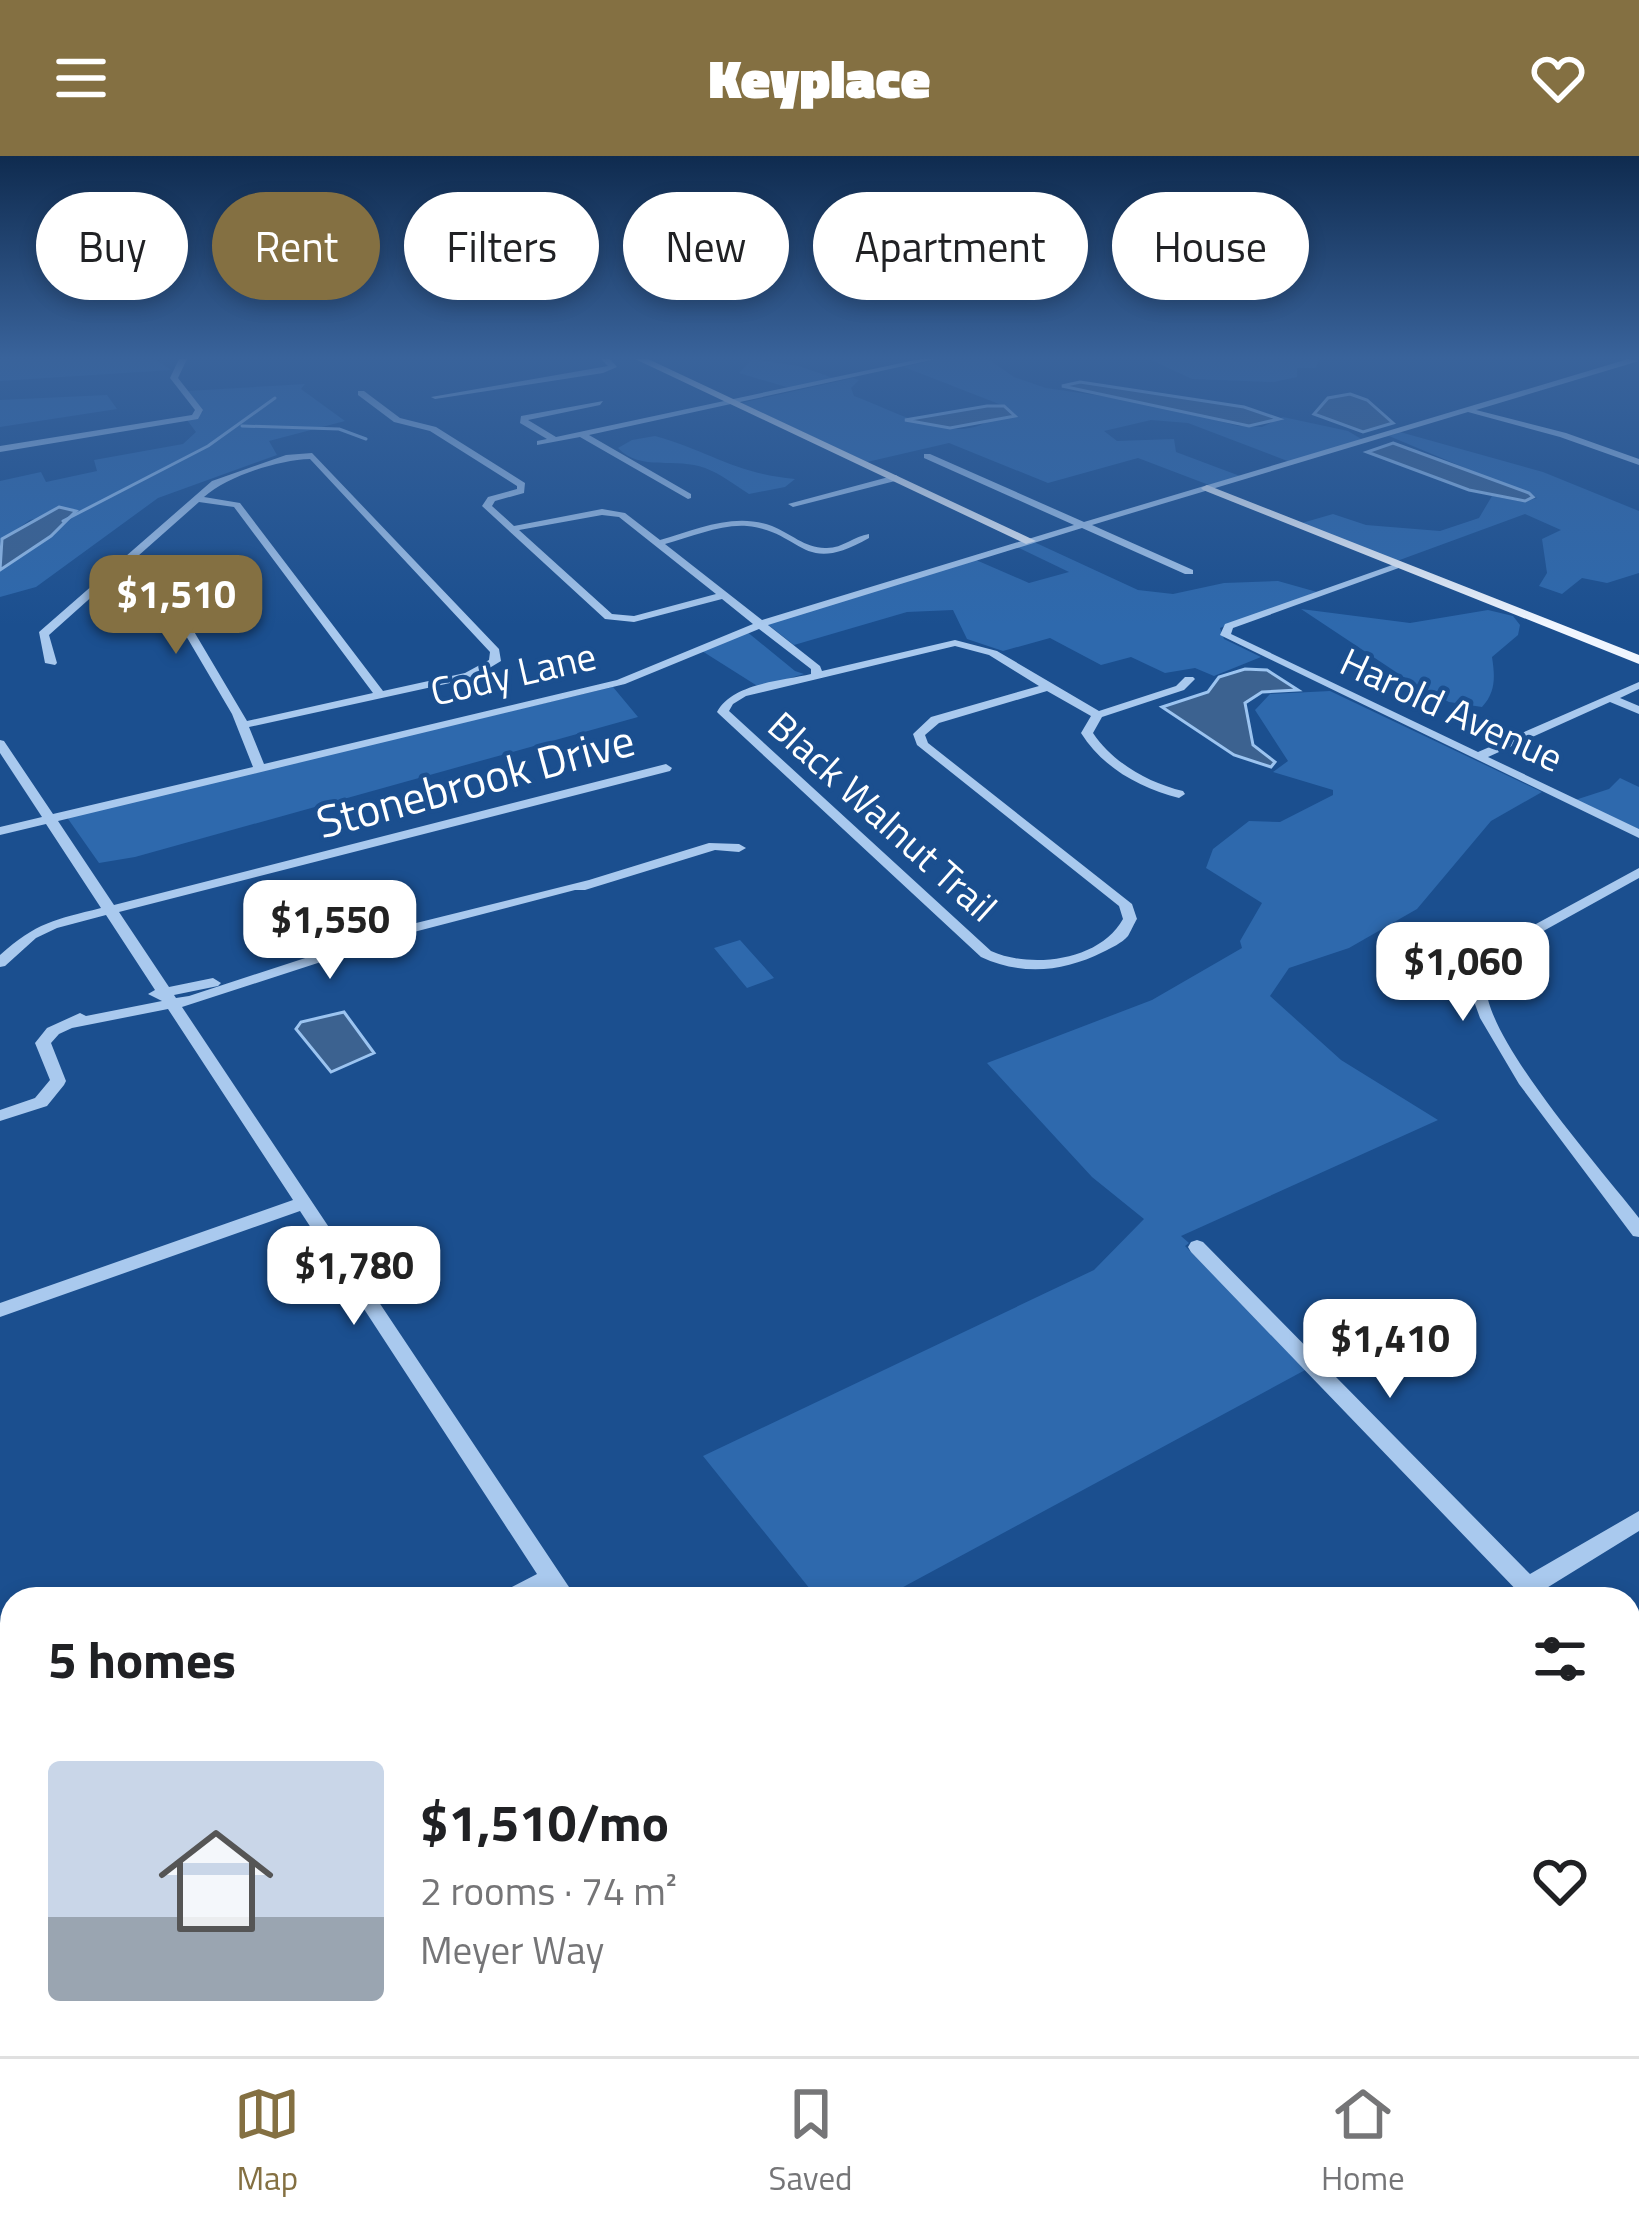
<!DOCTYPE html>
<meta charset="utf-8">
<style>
:root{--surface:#fff;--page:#f6f6f6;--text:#202124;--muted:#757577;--line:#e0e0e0;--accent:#847042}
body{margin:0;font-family:"Titillium Web",sans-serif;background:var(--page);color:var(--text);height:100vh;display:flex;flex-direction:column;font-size:45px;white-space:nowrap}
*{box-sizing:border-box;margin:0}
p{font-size:39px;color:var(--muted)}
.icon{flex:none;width:66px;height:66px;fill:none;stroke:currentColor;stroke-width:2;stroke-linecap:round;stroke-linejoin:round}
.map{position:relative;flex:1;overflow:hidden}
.panel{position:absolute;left:0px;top:1431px;width:1641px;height:471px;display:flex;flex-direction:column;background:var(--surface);border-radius:36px 36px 0 0;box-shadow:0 6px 18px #0003}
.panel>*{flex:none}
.hud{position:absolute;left:36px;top:36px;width:1569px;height:108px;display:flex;gap:24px}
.price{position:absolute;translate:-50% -102px;padding:0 27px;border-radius:24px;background:#fff;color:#222;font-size:39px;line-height:78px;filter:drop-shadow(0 3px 6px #0008)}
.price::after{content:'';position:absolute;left:50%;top:72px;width:36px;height:27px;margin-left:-18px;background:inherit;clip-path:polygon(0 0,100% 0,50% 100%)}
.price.selected{background:var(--accent);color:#fff}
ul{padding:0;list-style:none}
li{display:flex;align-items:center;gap:36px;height:300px;padding:0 48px}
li+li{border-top:3px solid var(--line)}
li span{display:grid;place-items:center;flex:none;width:336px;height:240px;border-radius:12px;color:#555}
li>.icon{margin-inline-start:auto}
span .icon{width:144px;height:144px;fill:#fffc;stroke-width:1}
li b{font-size:51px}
h2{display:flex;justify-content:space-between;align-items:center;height:144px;padding:0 48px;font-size:51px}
.chip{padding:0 42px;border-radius:54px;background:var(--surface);box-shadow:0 6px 18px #0003;font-size:42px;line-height:108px}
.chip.selected{background:var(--accent);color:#fff}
header{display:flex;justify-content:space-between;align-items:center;height:156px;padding:0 48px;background:var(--accent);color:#fff;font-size:54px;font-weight:800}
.tabs{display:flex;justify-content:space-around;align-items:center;height:168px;border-top:3px solid var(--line);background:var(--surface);font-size:33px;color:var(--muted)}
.tabs a{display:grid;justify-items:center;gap:6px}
.tabs .selected{color:var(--accent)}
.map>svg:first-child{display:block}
</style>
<header><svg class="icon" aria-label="menu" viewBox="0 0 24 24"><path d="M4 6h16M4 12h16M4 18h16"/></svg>Keyplace<svg class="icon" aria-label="heart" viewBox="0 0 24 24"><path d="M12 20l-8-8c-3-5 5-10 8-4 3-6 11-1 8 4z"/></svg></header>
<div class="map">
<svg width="1639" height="1900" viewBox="0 0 1639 1900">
<rect width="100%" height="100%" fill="#1b4f8f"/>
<!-- green -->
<path fill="#2e69ad" d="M 0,203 L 155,203 L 171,214 L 0,225 Z
M 752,203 L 799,210 L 836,223 L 793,233 L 739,217 Z
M 938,203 L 988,203 L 1014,221 L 1046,232 L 1157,248 L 1238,270 L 1262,271 L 1283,261 L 1348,275 L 1363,284 L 1290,306 L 1188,267 L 1151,264 L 1104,275 L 1117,285 L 1174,283 L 1176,296 L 1240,320 L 1209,329 L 1138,302 L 1048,327 L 949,287 L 867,306 L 741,247 L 853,222 L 859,224 L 851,232 L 854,240 C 896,255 969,300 1004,250 L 904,211 Z
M 1149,203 L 1319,203 L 1316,212 L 1297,212 L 1297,221 L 1274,226 L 1192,223 Z
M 305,228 L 301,233 L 345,265 L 269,285 L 277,299 L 158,342 L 36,431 L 0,441 L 0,414 L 51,380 L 75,355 L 30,364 L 0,385 L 0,325 L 41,316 L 46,326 L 97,315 L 94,304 L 183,288 L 196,276 L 187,264 L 203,256 L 187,235 Z
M 107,239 L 117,253 L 0,271 L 0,244 Z
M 1400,276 L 1543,316 L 1639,355 L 1639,417 L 1607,427 L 1582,422 L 1562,438 L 1539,430 L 1547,417 L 1542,383 L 1561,374 L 1525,358 L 1397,405 L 1302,367 L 1333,358 L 1366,369 L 1440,375 L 1479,362 L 1492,340 L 1523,346 L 1537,342 L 1389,280 Z
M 655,280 C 709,295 736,318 795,323 L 785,331 L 749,338 C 735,329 721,318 705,312 C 677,301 640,316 618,292 L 632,284 Z
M 1034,386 L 1138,434 L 1173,438 L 1224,427 L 1278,425 L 1317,436 L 1220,472 L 1224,483 L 1261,501 L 1214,520 L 1195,512 L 1165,517 L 1131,501 L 1101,509 L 1050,482 L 1003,495 L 967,483 L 953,454 L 907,456 L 794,489 L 766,467 L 976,404 L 1029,427 L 1069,416 L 1017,391 Z
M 1301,453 L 1410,467 L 1488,454 L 1513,460 L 1520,469 L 1518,479 L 1492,501 C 1495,520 1496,536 1482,551 L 1449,546 L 1414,528 Z
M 746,475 L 795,515 L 804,518 L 759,531 L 702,495 Z
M 613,531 L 638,561 L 135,701 L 99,707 L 66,660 Z
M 1330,535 L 1542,636 L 1491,665 L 1417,753 L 1349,792 L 1289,812 L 1270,840 L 1341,904 L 1438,964 L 1181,1080 L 1189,1087 L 1185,1090 L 1307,1213 L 881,1443 L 818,1443 L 703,1300 L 1094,1114 L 1144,1063 L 1092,1021 L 987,907 L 1152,844 L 1242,792 L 1240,785 L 1262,747 L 1206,712 L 1213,693 L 1249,665 L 1280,666 L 1333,639 L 1333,634 L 1273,616 L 1288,605 L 1255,554 L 1270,538 Z
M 1620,622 L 1639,631 L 1639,673 L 1575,644 L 1609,633 Z
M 740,784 L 774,822 L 747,832 L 714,792 Z"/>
<!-- water -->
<path fill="#3c6290" stroke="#9cc4f0" stroke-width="3" d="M 1080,226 L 1244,251 L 1279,263 L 1249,270 L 1062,230 Z
M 1350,238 L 1367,244 L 1393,267 L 1363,276 L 1314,258 L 1328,242 Z
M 987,250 L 1004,250 L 1015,260 L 950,272 L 905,264 Z
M 1393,287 L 1529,337 L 1533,341 L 1525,345 L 1469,334 L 1367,296 Z
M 59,351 L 76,355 L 51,380 L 0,414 L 2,383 Z
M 1245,513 L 1267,514 L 1298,534 L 1262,536 L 1245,547 L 1253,589 L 1275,606 L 1271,611 L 1234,599 L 1162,551 L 1208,536 L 1219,521 Z
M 344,856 L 374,897 L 331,916 L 296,873 L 301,866 Z"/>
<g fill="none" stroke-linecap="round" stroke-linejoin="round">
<!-- stream -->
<path stroke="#9cc4f0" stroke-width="3" d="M 242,270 L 339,273 L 366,283
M 63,365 L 208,290 L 275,242"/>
<!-- minor -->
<path fill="#a9c9ee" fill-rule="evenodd" d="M 179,203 L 187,203 L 178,222 L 203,254 L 198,263 L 0,296 L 0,290 L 192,259 L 195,254 L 170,222 Z
M 601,203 L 610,203 L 617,211 L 603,217 L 435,243 L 431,241 L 608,210 Z
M 920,203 L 936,203 L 589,279 L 691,338 L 691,342 L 688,343 L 580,281 L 537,289 L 537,285 L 547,283 L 520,267 L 521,260 L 603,245 L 600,249 L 528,264 L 556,281 Z
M 1628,203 L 1639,205 L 1476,254 L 1566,277 L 1639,303 L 1639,309 L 1560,281 L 1468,256 L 1092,369 L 1193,414 L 1193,418 L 1185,418 L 1082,372 L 768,469 L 820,510 L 822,515 L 955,484 L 997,495 L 1099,555 L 1176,530 L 1185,521 L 1193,521 L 1195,523 L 1184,534 L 1102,561 L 1093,577 C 1113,607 1149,627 1183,635 L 1185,638 L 1179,642 C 1140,632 1103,612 1081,577 L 1091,560 L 1047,535 L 939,567 L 925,579 L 928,587 L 1132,748 L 1137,763 C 1136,764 1129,779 1128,780 C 1122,787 1111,792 1103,796 C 1063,816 1022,820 981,801 L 719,558 L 717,556 C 732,527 782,525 811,518 L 811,513 L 759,473 L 625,528 L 58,665 L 114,749 L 666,608 L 672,612 L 670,615 L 119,756 L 169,831 L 213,822 L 221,827 L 218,830 L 174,839 L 176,842 L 189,840 L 400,771 L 589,724 L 709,687 L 739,688 L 746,692 L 739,696 L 715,694 L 585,734 L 575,734 L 410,777 L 182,851 L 577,1443 L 553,1443 L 548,1435 L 532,1443 L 499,1443 L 502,1436 L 537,1418 L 300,1055 L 0,1161 L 0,1147 L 293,1044 L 168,853 L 72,872 L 59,878 L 51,887 L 66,925 L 64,929 L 47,950 L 0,965 L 0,954 L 35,942 L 50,924 L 35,887 L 47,872 L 80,857 L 86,860 L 162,845 L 148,838 L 155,834 L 106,759 L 57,772 L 36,782 L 5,810 L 0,811 L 0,799 C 37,766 54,764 101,752 L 46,668 L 0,679 L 0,671 L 42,661 L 0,597 L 0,584 L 4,585 L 53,658 L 253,611 L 232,558 L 162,439 L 149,433 L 106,428 L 49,479 L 57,507 L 55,509 L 45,507 L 39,476 L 212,325 L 286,299 L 312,297 L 499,493 L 501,505 L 473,522 L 249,571 L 264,608 L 617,524 L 753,468 L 722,443 L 634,466 L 605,463 L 482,350 L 488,341 L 517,333 L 517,330 L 430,275 L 394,266 L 358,239 L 358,235 L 364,235 L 400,262 L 436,271 L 525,327 L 524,337 L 495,345 L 492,350 L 514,370 L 602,353 L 625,357 L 660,384 C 697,374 733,356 772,370 C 790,377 805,392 825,392 C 842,393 854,380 869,378 L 869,382 C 801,421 804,376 747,370 C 720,368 692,381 665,388 L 762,464 L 1074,369 L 924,302 L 924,298 L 930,298 L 1084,366 ZM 310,303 L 490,496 L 489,504 L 465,517 L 383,535 L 240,347 L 204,341 C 228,320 278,304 310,303 ZM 199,346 L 234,351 L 373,537 L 247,565 L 170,435 L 151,427 L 112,423 ZM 602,359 L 619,361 L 716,438 L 634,460 L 612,458 L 519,374 ZM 955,490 L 989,499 L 1039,530 L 931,561 L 913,578 L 917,589 L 1119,750 L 1123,763 C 1100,805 1031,813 991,795 L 729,555 L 733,548 L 746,540 Z
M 896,319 L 900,322 L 899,324 L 793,351 L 788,348 Z
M 1398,407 L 1407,409 L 1233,472 L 1231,478 L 1478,596 L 1639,526 L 1639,533 L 1620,542 L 1639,550 L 1639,558 L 1610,546 L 1488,601 L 1639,673 L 1639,682 L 1220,479 L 1225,468 Z
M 1639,712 L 1639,722 L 1500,799 C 1492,809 1485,819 1486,832 C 1490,889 1602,1014 1639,1062 L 1639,1081 L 1633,1080 L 1519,928 L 1480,862 L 1471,837 L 1471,825 L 1477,809 L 1490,793 Z
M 1197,1084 L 1203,1086 L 1530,1418 L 1639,1355 L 1639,1375 L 1545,1433 L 1551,1443 L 1525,1443 L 1191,1096 L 1188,1091 L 1191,1086 Z
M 1629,1520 L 1639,1525 L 1639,1552 L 1629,1547 Z
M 12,1664 L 12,1690 L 0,1696 L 0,1670 Z
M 458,1890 L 500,1890 L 496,1900 L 454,1900 Z
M 848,1890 L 879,1890 L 883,1900 L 852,1900 Z"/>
<!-- major -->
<path fill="#f0f6ff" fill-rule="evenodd" d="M 635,203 L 648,203 L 1036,385 L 1026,388 Z
M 1207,329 L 1639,499 L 1639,508 L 1203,334 L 1201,332 Z"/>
</g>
<!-- sky -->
<linearGradient id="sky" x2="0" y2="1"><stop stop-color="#0f2b4f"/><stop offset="0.43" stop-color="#39639b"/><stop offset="1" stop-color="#39639b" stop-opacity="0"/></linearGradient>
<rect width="1639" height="469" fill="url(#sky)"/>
<g text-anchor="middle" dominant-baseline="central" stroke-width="9" stroke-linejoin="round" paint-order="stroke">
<!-- far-street labels -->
<g font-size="39" fill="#fff" stroke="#1b4f8f">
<text transform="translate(513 517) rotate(-13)">Cody Lane</text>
<text transform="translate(1452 553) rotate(25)">Harold Avenue</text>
<text transform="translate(883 660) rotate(42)">Black Walnut Trail</text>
</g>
<!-- street labels -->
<g font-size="45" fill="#fff" stroke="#1b4f8f">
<text transform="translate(475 624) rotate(-15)">Stonebrook Drive</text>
</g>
</g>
</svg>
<b class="price selected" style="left:176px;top:501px">$1,510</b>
<b class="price" style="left:330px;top:826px">$1,550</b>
<b class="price" style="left:1463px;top:868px">$1,060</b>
<b class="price" style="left:354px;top:1172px">$1,780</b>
<b class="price" style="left:1390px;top:1245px">$1,410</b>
<div class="hud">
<a class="chip">Buy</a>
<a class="chip selected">Rent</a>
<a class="chip">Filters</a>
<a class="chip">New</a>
<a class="chip">Apartment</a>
<a class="chip">House</a>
</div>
<section class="panel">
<h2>5 homes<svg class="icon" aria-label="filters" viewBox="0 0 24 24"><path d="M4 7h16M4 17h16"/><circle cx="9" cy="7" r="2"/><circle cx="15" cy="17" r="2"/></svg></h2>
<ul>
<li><span style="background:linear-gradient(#c9d6e8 65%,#9aa5b1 0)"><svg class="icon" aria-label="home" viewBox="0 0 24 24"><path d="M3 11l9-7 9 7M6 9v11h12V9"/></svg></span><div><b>$1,510/mo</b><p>2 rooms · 74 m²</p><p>Meyer Way</p></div><svg class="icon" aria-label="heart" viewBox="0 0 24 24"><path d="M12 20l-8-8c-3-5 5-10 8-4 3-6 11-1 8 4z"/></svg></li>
</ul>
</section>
</div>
<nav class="tabs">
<a class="selected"><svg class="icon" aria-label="map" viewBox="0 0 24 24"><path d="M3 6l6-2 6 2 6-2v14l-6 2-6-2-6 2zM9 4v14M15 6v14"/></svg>Map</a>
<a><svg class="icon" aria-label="saved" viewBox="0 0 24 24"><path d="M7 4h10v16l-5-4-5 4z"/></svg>Saved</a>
<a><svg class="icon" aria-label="home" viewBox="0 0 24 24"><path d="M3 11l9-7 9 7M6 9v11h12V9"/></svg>Home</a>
</nav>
